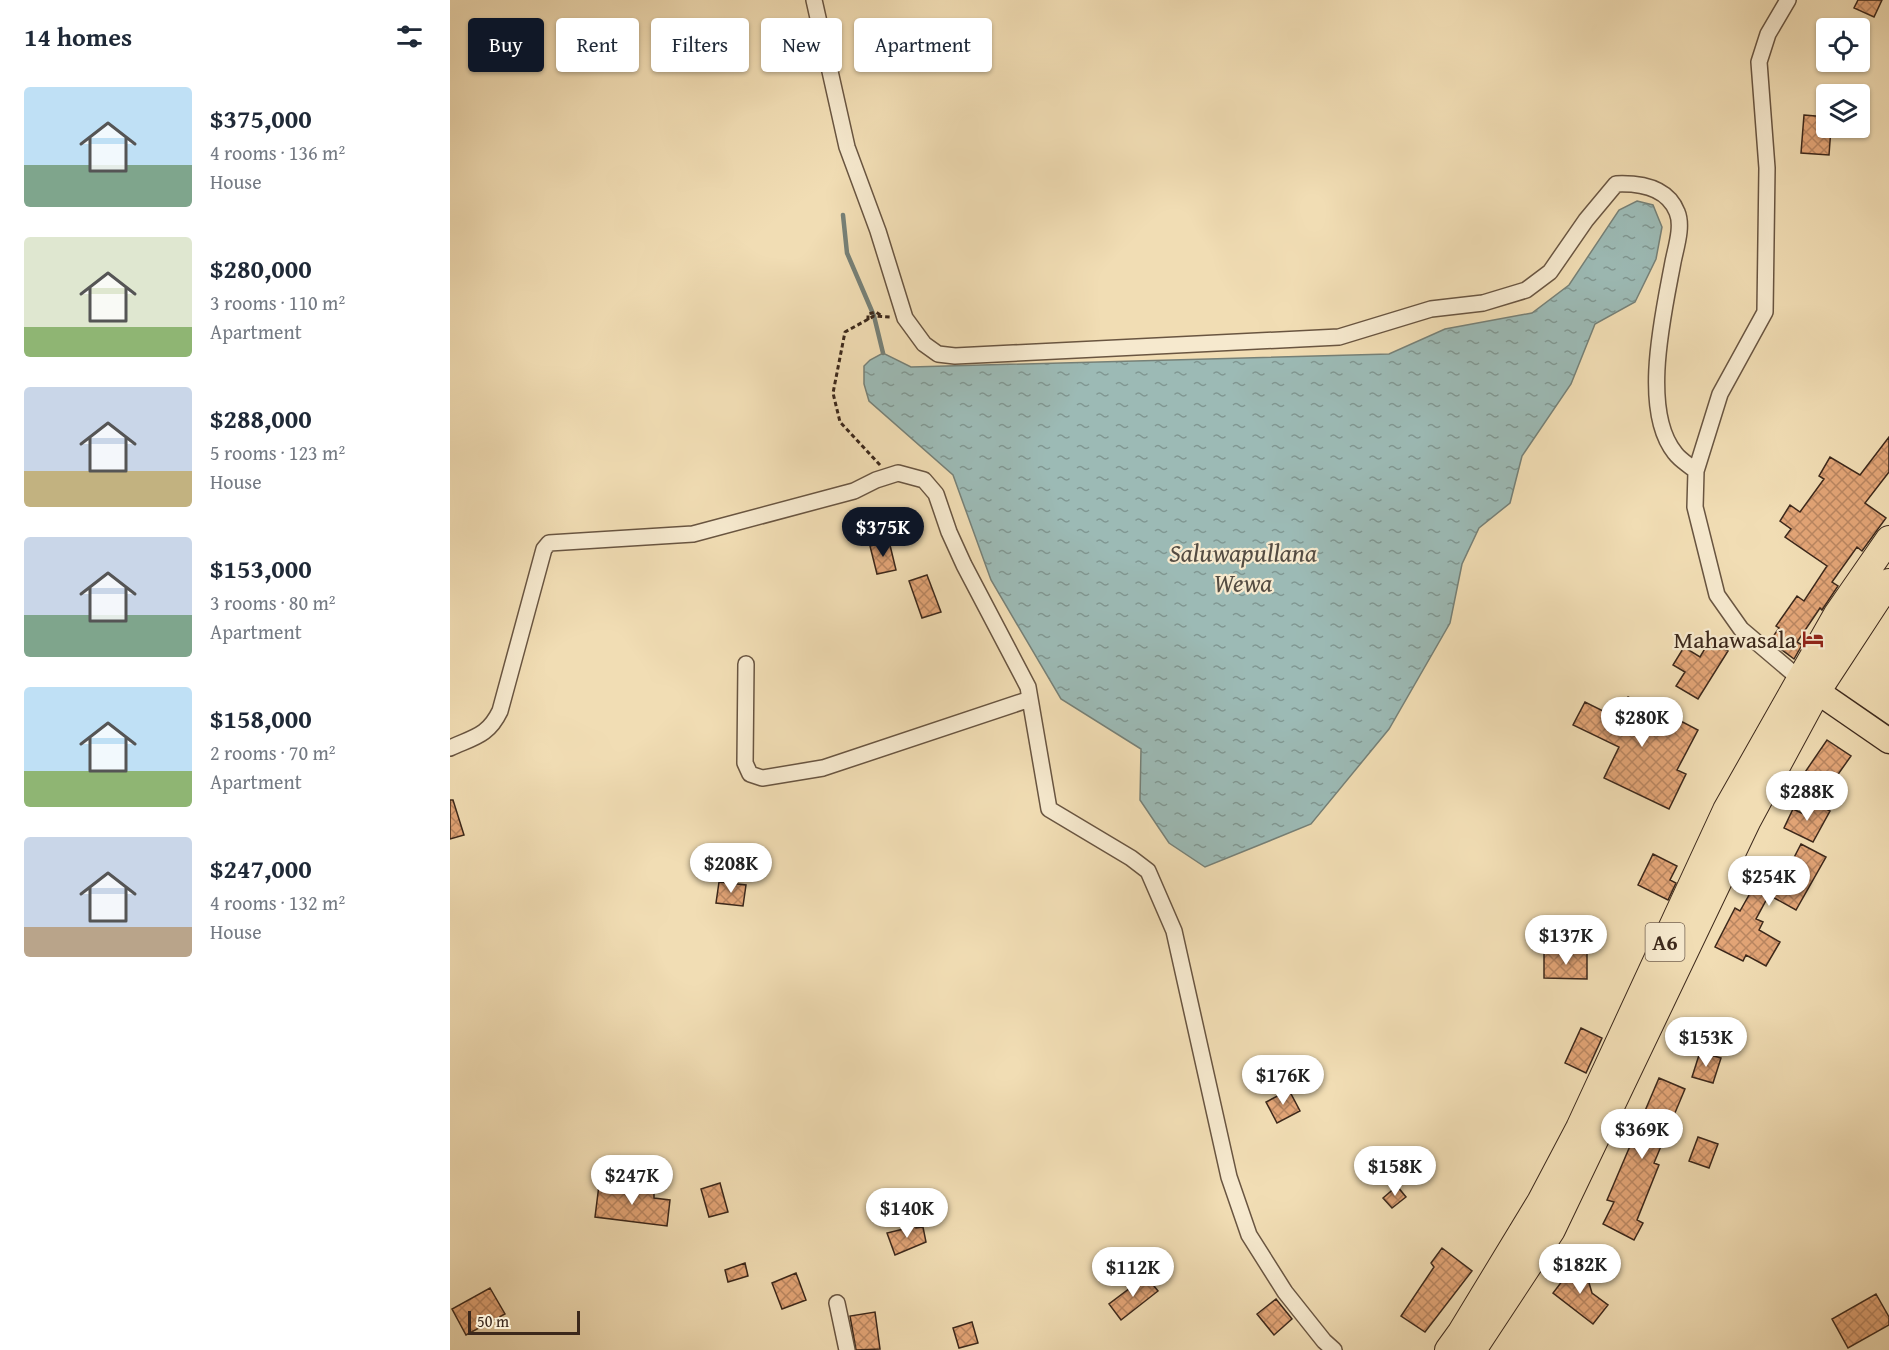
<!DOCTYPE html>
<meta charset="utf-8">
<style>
:root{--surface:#fff;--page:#f6f6f7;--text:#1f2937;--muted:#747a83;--accent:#111827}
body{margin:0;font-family:"Gentium Book Plus",serif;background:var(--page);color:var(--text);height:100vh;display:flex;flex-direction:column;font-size:22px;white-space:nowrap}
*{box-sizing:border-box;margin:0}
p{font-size:20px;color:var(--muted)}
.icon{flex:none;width:33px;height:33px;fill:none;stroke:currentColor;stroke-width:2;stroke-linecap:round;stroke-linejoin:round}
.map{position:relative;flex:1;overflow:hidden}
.drawer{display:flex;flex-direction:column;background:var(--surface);width:450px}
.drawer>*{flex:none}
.guide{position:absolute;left:18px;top:18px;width:570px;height:54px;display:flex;gap:12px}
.fabs{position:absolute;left:1366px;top:18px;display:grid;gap:12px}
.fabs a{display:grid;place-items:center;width:54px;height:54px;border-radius:6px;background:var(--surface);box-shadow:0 2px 4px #0004;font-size:30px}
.scale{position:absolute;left:18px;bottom:15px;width:112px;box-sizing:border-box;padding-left:6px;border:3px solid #3c281b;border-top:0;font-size:16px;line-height:21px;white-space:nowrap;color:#3c281b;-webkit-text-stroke:4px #f6e9ce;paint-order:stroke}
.price{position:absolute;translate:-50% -51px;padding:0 14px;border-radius:21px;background:#fff;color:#222;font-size:20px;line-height:39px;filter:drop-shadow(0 2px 3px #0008)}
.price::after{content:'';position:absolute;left:50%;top:36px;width:18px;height:14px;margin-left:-9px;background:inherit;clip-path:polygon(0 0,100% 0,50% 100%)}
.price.on{background:var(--accent);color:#fff}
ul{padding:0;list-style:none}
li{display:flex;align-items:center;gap:18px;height:150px;padding:0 24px}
li span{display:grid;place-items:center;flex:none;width:168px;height:120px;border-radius:6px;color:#555}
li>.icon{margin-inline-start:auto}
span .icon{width:72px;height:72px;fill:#fffc;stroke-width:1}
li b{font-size:26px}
h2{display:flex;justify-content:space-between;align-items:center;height:72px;padding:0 24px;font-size:26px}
.pill{padding:0 21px;border-radius:6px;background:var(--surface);box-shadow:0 2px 4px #0004;font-size:21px;line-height:54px}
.pill.on{background:var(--accent);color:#fff}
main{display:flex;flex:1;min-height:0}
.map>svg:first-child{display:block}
</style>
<main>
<section class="drawer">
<h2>14 homes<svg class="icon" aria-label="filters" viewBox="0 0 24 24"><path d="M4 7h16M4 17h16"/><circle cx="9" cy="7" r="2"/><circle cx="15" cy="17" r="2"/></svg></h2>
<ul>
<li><span style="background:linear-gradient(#bfe0f5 65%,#7fa58c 0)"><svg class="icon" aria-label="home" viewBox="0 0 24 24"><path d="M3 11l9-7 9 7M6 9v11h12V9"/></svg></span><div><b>$375,000</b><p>4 rooms · 136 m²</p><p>House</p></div></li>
<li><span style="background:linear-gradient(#dfe7d0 75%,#8fb573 0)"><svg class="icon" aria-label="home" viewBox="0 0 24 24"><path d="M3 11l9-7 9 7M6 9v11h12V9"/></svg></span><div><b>$280,000</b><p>3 rooms · 110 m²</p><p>Apartment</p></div></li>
<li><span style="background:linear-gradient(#c9d6e8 70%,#c2b280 0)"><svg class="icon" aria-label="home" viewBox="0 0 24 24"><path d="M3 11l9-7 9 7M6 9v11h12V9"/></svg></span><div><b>$288,000</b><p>5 rooms · 123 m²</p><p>House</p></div></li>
<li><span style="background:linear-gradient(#c9d6e8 65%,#7fa58c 0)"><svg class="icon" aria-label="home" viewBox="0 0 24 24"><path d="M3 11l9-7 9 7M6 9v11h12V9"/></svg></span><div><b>$153,000</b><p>3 rooms · 80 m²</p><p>Apartment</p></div></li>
<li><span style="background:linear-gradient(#bfe0f5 70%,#8fb573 0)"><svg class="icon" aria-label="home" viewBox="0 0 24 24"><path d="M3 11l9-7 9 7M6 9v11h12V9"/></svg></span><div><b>$158,000</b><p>2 rooms · 70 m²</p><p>Apartment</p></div></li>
<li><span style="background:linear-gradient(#c9d6e8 75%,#b9a48a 0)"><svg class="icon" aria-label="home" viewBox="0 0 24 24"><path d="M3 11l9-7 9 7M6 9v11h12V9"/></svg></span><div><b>$247,000</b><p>4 rooms · 132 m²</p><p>House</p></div></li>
</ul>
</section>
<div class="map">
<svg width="1439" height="1350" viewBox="0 0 1439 1350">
<defs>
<pattern id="water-ripples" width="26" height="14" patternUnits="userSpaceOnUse" patternTransform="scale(1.5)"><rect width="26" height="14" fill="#9cbab5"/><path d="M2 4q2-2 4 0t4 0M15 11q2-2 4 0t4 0" fill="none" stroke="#809792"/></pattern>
<pattern id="building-cross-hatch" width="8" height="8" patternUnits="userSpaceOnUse" patternTransform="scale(1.5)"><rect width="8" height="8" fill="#e3a577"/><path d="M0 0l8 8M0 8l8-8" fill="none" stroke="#b98661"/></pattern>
</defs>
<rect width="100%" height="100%" fill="#f1ddb4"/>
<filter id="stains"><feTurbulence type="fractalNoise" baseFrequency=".00333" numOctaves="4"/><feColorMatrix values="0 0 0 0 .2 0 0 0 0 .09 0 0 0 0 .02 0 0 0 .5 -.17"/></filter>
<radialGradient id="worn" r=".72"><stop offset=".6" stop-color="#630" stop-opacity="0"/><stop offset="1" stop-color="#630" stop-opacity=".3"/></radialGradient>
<!-- water -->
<path fill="url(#water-ripples)" stroke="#768077" stroke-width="1.5" d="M 1187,201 L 1203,205 L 1212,227 L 1206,259 L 1185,302 L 1145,324 L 1121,384 L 1072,456 L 1060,503 L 1029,528 L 1012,564 L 1000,623 L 939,729 L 861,824 L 755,867 L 719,843 L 690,800 L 691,749 L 611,699 L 541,580 L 503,475 L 419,401 L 414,384 L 414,366 L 420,360 L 433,353 L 461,367 L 939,354 L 995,329 L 1082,313 L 1119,285 L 1169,210 Z"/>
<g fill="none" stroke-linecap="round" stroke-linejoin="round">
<!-- stream -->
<path stroke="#768077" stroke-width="4.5" d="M 393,215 L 397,253 L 424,316 L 433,353"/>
</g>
<!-- building -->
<path fill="url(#building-cross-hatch)" stroke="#3c281b" stroke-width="1.5" d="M 1408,0 L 1432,0 L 1424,17 L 1404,8 Z
M 1354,115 L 1377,117 L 1377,128 L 1381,128 L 1379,155 L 1351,153 Z
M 1439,437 L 1439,472 L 1415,503 L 1436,518 L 1412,551 L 1407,547 L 1382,582 L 1388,586 L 1372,610 L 1370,608 L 1347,642 L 1352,645 L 1344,659 L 1320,641 L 1329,628 L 1326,626 L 1347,596 L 1354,601 L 1377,566 L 1335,537 L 1341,529 L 1330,521 L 1340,505 L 1350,512 L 1374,479 L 1369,476 L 1380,457 L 1410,475 Z
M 439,541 L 446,570 L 427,574 L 420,546 Z
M 477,575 L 491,612 L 472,618 L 459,581 Z
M 1260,640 L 1278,651 L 1248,699 L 1226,686 L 1235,672 L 1223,665 L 1234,647 L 1250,657 Z
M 1178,697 L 1202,710 L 1204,707 L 1248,730 L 1227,770 L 1236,774 L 1219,809 L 1154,778 L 1169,747 L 1123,725 L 1135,702 L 1167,718 Z
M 1377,740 L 1401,756 L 1372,797 L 1349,781 Z
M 0,800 L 3,800 L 14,835 L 0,839 Z
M 1365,803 L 1380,811 L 1363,842 L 1334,828 L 1343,809 L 1358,816 Z
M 1351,844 L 1376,857 L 1346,910 L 1319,895 L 1306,919 L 1313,922 L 1309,930 L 1330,942 L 1316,966 L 1296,955 L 1293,961 L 1265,947 L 1285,908 L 1290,911 L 1303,888 L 1307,890 L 1321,865 L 1336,873 Z
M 1203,854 L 1227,866 L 1220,880 L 1226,883 L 1218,900 L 1188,885 Z
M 269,882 L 296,885 L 293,906 L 266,903 Z
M 1094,953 L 1137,953 L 1137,979 L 1094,978 Z
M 1131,1028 L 1152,1038 L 1136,1073 L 1115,1063 Z
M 1250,1052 L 1271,1058 L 1263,1083 L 1242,1077 Z
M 1209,1078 L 1235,1089 L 1204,1163 L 1209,1165 L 1187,1220 L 1193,1223 L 1184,1240 L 1153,1224 L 1164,1202 L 1157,1200 Z
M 839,1090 L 850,1111 L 827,1123 L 816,1102 Z
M 1248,1137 L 1268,1144 L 1259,1168 L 1239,1161 Z
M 270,1183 L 278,1212 L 259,1217 L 251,1189 Z
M 149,1185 L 204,1191 L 204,1198 L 220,1200 L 217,1226 L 145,1217 Z
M 947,1186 L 956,1197 L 942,1208 L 933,1198 Z
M 466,1226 L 466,1228 L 473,1227 L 476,1242 L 445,1255 L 437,1233 Z
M 992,1248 L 1022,1271 L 975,1332 L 951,1316 L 984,1267 L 981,1263 Z
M 295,1263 L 298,1276 L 278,1282 L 275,1270 Z
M 1126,1263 L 1135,1269 L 1142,1293 L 1158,1305 L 1143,1324 L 1103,1293 Z
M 346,1273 L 356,1300 L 332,1309 L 322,1283 Z
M 696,1276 L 708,1291 L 671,1320 L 659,1304 Z
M 40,1288 L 55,1314 L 16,1335 L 2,1309 Z
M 1426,1294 L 1439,1317 L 1439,1325 L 1398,1348 L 1382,1319 Z
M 826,1299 L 842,1319 L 824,1335 L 807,1314 Z
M 425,1312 L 430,1349 L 406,1350 L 400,1316 Z
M 522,1322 L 528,1343 L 509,1348 L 503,1328 Z"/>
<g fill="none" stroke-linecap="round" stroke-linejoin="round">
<defs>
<path id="minor" d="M 364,0 L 397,147 L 428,231 L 455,318 L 474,344 L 488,354 L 505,356 L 889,337 L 981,309 L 1033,303 L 1076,290 L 1100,272 L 1136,220 L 1166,184 C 1190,183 1217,187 1227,212 C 1233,226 1226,247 1223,262 C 1214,311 1190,410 1225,453 C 1230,460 1239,465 1246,471
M 1338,0 L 1318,34 L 1309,62 L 1317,168 L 1315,312 L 1270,394 L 1246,471 L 1245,507 L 1267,595 L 1291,629 L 1350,679
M 296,664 L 295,763 L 300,774 L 312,778 L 373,768 L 580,699
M 0,748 C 24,737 38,736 50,711 L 94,549 L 99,543 L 243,534 L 404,491 L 426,480 L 448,473 L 474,480 L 486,494 L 499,532 L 514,565 L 578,687 L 599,809 L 681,858 L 698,871 L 724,931 L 779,1177 L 799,1235 L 835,1292 L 874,1341 L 884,1350
M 387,1303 L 397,1350"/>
<path id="primary" d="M 1352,681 L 1439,741"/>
<path id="trunk" d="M 998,1350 L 1011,1332 L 1090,1202 L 1129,1128 L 1276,810 L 1387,614 L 1439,539
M 1023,1350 L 1102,1230 L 1298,820 L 1367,692 L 1439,582"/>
</defs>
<!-- minor casing -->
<use href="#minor" stroke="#695541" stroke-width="18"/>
<!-- primary casing -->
<use href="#primary" stroke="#3c281b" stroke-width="27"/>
<!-- trunk casing -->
<use href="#trunk" stroke="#3c281b" stroke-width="28"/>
<!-- path -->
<path stroke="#3c281b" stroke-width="3" stroke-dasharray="4.5 3" stroke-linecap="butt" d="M 418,320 L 418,314 L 426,312 L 432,316
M 430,465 L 390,422 L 383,393 L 395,332 L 424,316 L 441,317"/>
<!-- minor -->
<use href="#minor" stroke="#f6e9ce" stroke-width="15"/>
<!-- primary -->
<use href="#primary" stroke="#f1ddb4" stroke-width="24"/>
<!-- trunk -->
<use href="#trunk" stroke="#f1ddb4" stroke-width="26"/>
</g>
<!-- icons -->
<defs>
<symbol id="hotel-bare" viewBox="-9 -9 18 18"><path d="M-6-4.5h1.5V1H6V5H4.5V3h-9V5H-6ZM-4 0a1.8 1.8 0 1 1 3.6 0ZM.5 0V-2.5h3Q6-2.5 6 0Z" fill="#8f2418" stroke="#f6e9ce" stroke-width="2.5" paint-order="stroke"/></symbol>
</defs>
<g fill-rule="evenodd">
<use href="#hotel-bare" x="1348" y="624" width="30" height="30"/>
</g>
<g text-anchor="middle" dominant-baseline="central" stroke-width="4.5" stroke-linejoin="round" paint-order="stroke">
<!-- shield labels -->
<rect fill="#f6e9ce" stroke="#746251" stroke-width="1.5" x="1195.5" y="923" width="39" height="38" rx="4.5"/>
<g font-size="22" font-weight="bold" fill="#3c281b">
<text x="1215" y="942">A6</text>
</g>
<!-- poi labels -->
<g font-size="24" fill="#3c281b" stroke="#f6e9ce" text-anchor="end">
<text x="1346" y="639">Mahawasala</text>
</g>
<!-- water labels -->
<g font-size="26" font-style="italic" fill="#544c42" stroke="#f6e9ce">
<text x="793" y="552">Saluwapullana<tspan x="793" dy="30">Wewa</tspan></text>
</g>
</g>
<rect width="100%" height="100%" filter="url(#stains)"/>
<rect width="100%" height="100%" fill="url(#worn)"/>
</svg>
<div class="fabs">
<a><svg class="icon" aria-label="locate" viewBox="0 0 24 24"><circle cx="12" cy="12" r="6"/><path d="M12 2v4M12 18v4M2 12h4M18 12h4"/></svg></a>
<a><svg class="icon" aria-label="layers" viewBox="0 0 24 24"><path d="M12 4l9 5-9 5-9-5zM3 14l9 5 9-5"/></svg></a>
</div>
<div class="scale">50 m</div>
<b class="price on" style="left:433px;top:558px">$375K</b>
<b class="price" style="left:1192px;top:748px">$280K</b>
<b class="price" style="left:1357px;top:822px">$288K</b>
<b class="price" style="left:281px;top:894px">$208K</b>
<b class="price" style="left:1319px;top:907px">$254K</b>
<b class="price" style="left:1116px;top:966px">$137K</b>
<b class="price" style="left:1256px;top:1068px">$153K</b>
<b class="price" style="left:833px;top:1106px">$176K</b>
<b class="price" style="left:1192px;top:1160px">$369K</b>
<b class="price" style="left:945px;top:1197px">$158K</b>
<b class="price" style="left:182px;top:1206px">$247K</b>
<b class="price" style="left:457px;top:1239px">$140K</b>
<b class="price" style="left:1130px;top:1295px">$182K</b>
<b class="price" style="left:683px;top:1298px">$112K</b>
<div class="guide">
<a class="pill on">Buy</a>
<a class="pill">Rent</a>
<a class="pill">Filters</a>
<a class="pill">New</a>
<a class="pill">Apartment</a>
</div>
</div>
</main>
